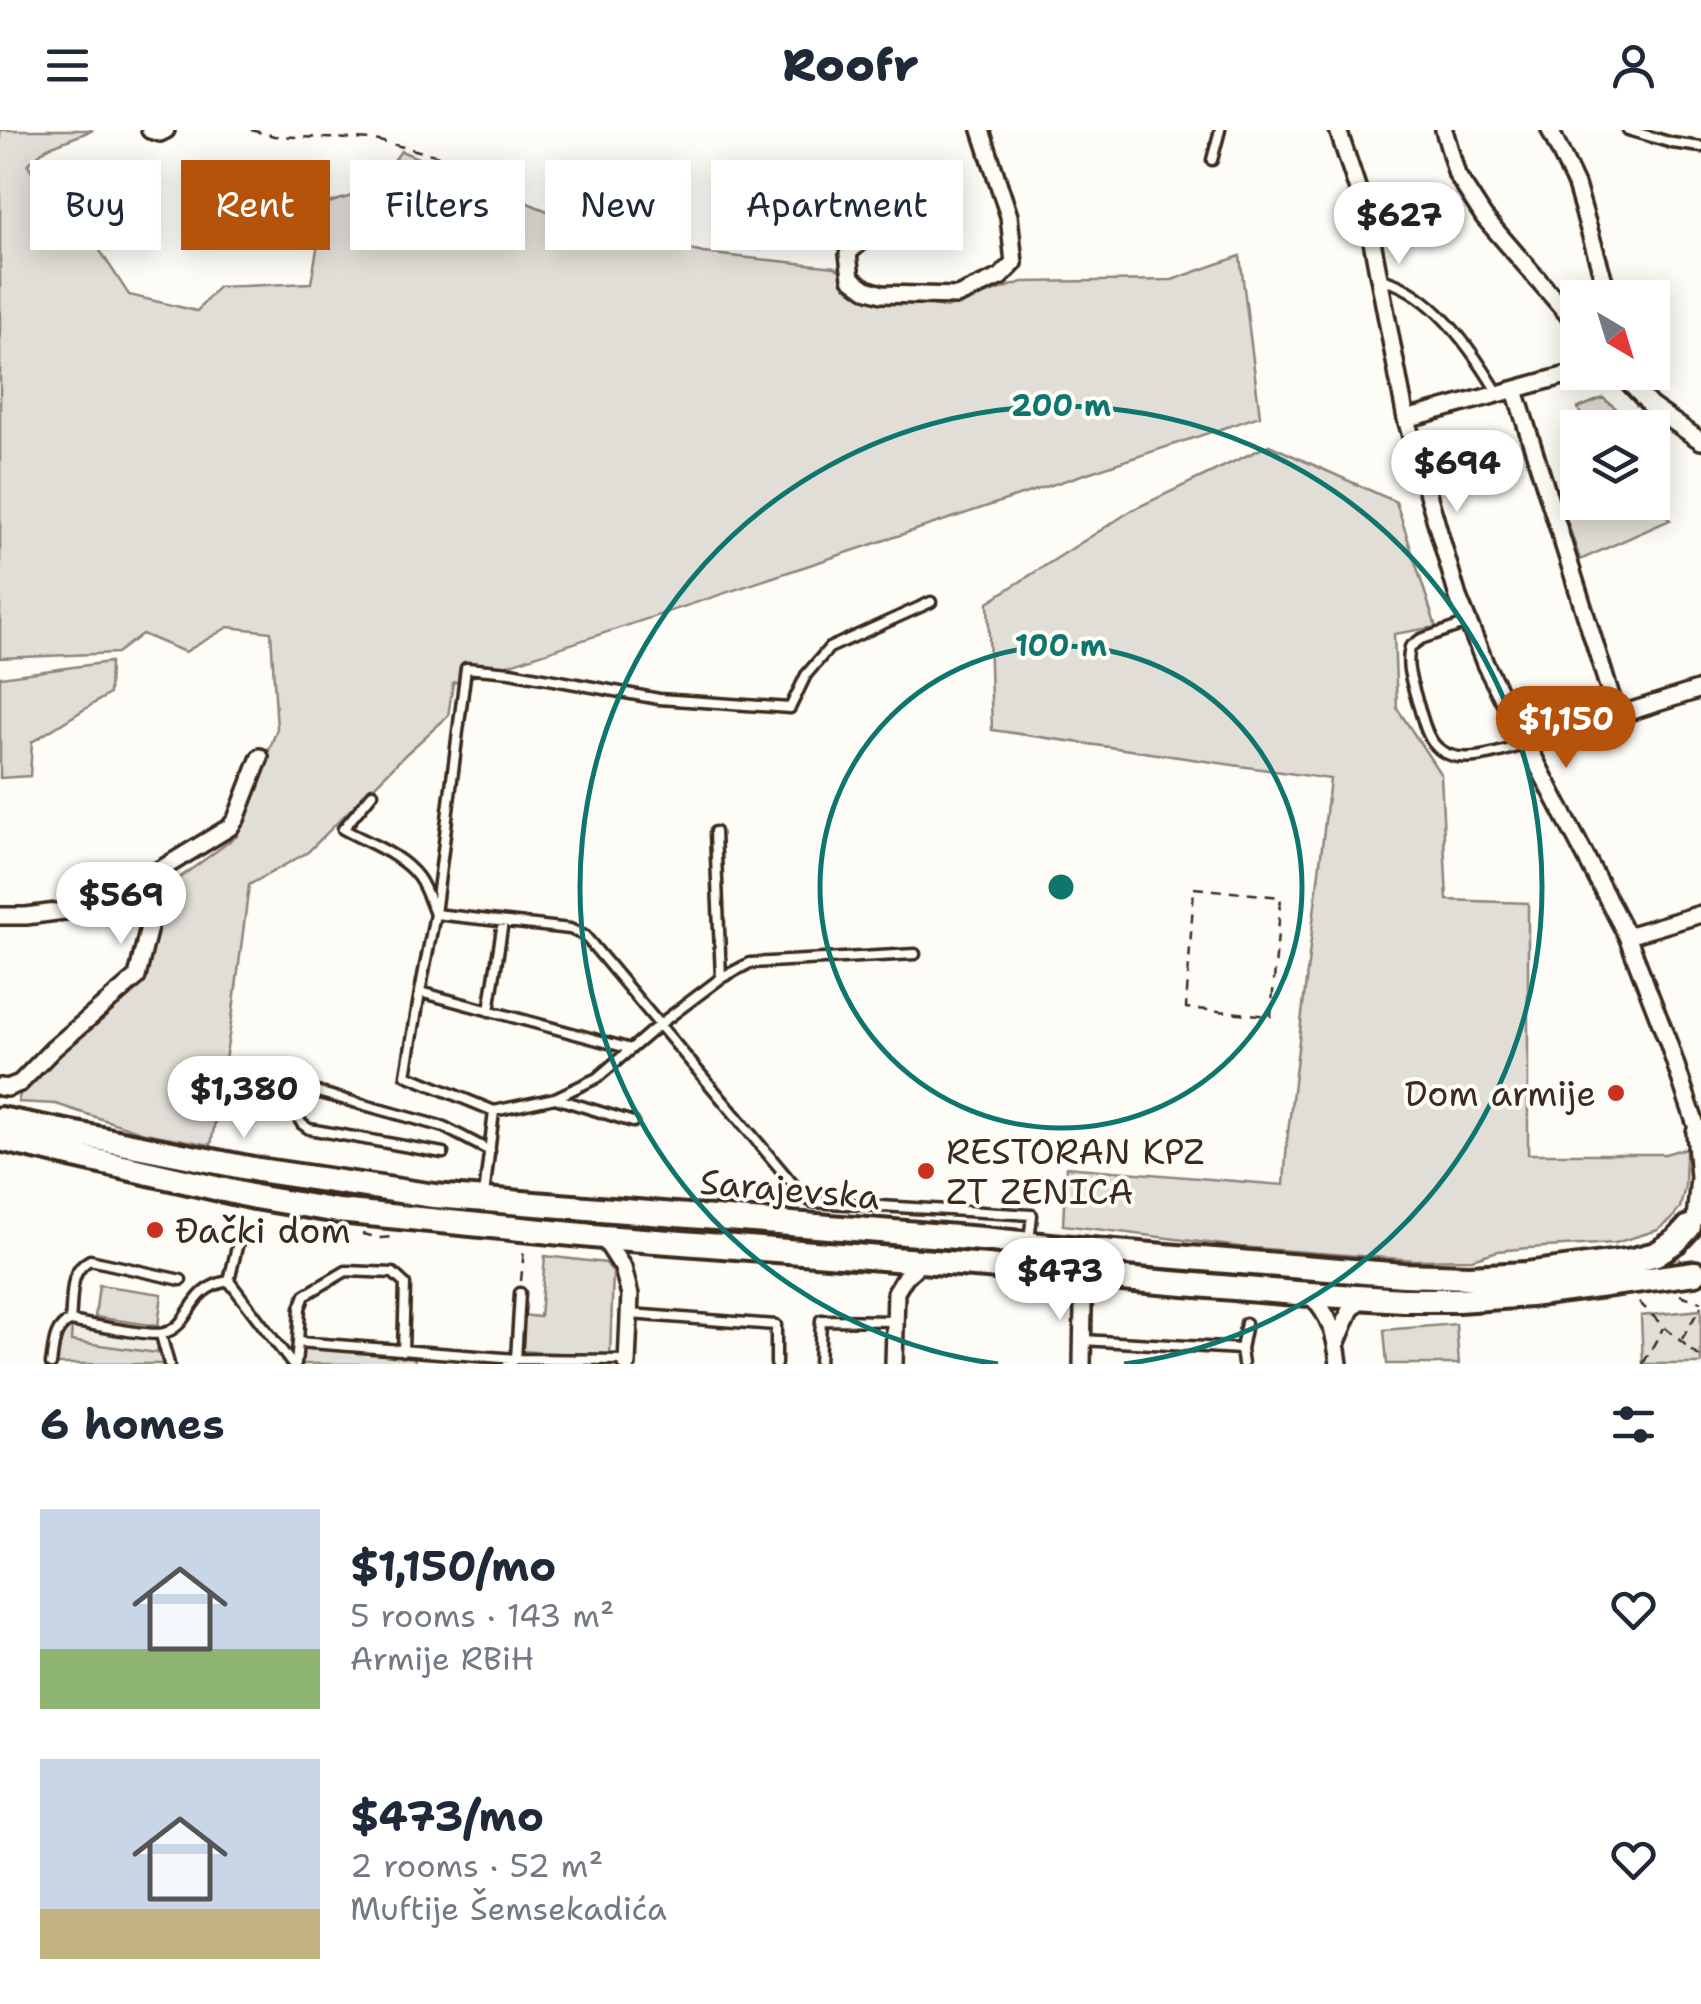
<!DOCTYPE html>
<meta charset="utf-8">
<style>
:root{--surface:#fff;--page:#f2f2f3;--text:#1f2937;--muted:#747a83;--accent:#b45309}
body{margin:0;font-family:"Shantell Sans",sans-serif;background:var(--page);color:var(--text);height:100vh;display:flex;flex-direction:column;font-size:38px;white-space:nowrap}
*{box-sizing:border-box;margin:0}
p{font-size:32px;color:var(--muted)}
.icon{flex:none;width:55px;height:55px;fill:none;stroke:currentColor;stroke-width:2;stroke-linecap:round;stroke-linejoin:round}
.map{position:relative;height:1234px;overflow:hidden}
.panel{display:flex;flex-direction:column;background:var(--surface);flex:1}
.panel>*{flex:none}
.guide{position:absolute;left:30px;top:30px;width:1000px;height:90px;display:flex;gap:20px}
.needle{width:65px;rotate:142deg}
.controls{position:absolute;left:1560px;top:150px;display:grid;gap:20px}
.controls a{display:grid;place-items:center;width:110px;height:110px;border-radius:0px;background:var(--surface);box-shadow:0 5px 25px #0003;font-size:50px}
.price{position:absolute;translate:-50% -85px;padding:0 22px;border-radius:35px;background:#fff;color:#222;font-size:32px;line-height:65px;filter:drop-shadow(0 2px 5px #0008)}
.price::after{content:'';position:absolute;left:50%;top:60px;width:30px;height:22px;margin-left:-15px;background:inherit;clip-path:polygon(0 0,100% 0,50% 100%)}
.price.current{background:var(--accent);color:#fff}
ul{padding:0;list-style:none}
li{display:flex;align-items:center;gap:30px;height:250px;padding:0 40px}
li span{display:grid;place-items:center;flex:none;width:280px;height:200px;border-radius:0px;color:#555}
li>.icon{margin-inline-start:auto}
span .icon{width:120px;height:120px;fill:#fffc;stroke-width:1}
li b{font-size:42px}
h2{display:flex;justify-content:space-between;align-items:center;height:120px;padding:0 40px;font-size:42px}
.tag{padding:0 35px;border-radius:0px;background:var(--surface);box-shadow:0 5px 25px #0003;font-size:35px;line-height:90px}
.tag.current{background:var(--accent);color:#fff}
header{display:flex;justify-content:space-between;align-items:center;height:130px;padding:0 40px;background:var(--surface);font-size:45px;font-weight:800}
.map>svg:first-child{display:block}
</style>
<header><svg class="icon" aria-label="menu" viewBox="0 0 24 24"><path d="M4 6h16M4 12h16M4 18h16"/></svg>Roofr<svg class="icon" aria-label="person" viewBox="0 0 24 24"><circle cx="12" cy="8" r="4"/><path d="M4 21q1-7 8-7t8 7"/></svg></header>
<div class="map">
<svg width="1701" height="1234" viewBox="0 0 1701 1234">
<rect width="100%" height="100%" fill="#fdfcf7"/>
<filter id="ink" filterUnits="userSpaceOnUse"><feTurbulence type="fractalNoise" baseFrequency=".01" numOctaves="2"/><feDisplacementMap in="SourceGraphic" scale="20" xChannelSelector="R" yChannelSelector="G"/><feConvolveMatrix kernelMatrix="1 2 1 2 8 2 1 2 1" color-interpolation-filters="sRGB"/></filter>
<g filter="url(#ink)">
<!-- built -->
<path fill="#efece7" d="M 72,1196 L 160,1208 L 157,1223 L 70,1211 Z"/>
<!-- green -->
<path fill="#e1ded7" stroke="#8e847a" stroke-width="2.5" d="M 0,0 L 93,0 L 47,18 L 28,34 C 39,61 56,63 83,68 L 99,32 L 108,43 L 84,96 L 129,165 L 197,181 L 218,157 L 311,153 L 325,74 L 372,60 L 401,21 L 557,85 L 703,123 L 835,137 L 866,159 L 946,178 L 1022,152 L 1172,150 L 1240,126 L 1260,286 L 453,553 L 448,586 L 406,624 L 308,722 L 249,755 L 233,881 L 211,1015 L 144,1003 L 56,974 L 18,972 L 21,961 L 48,929 L 141,848 L 167,757 L 237,706 L 277,599 L 271,502 L 228,497 L 185,522 L 142,504 L 117,523 L 0,528 Z
M 1603,268 L 1639,297 L 1586,297 L 1578,278 Z
M 1269,315 L 1396,372 L 1436,497 L 1394,504 L 1397,578 L 1441,645 L 1447,770 L 1528,773 L 1528,1024 L 1665,1024 L 1686,1018 L 1685,1056 L 1680,1078 L 1671,1090 L 1658,1100 L 1615,1113 L 1528,1118 L 1498,1121 L 1472,1129 L 1415,1130 L 1240,1117 L 1063,1095 L 1066,1037 L 1284,1055 L 1287,1011 L 1330,649 L 992,600 L 988,472 L 1134,379 Z
M 1577,363 L 1578,372 L 1651,373 L 1670,390 L 1580,430 L 1560,369 Z
M 110,532 L 109,564 L 32,612 L 30,646 L 0,648 L 0,547 Z
M 0,997 L 425,1073 L 425,1077 L 333,1070 L 265,1060 Z
M 529,1081 L 1005,1119 L 1005,1123 L 914,1116 L 881,1120 L 529,1091 L 518,1085 Z
M 1677,1117 L 1681,1138 L 1529,1158 L 1401,1162 L 1066,1134 L 1059,1129 L 1065,1124 L 1400,1153 Z
M 545,1126 L 606,1133 L 613,1142 L 610,1226 L 519,1221 L 521,1185 L 540,1187 Z
M 99,1155 L 162,1164 L 158,1196 L 95,1187 Z
M 1701,1180 L 1701,1234 L 1643,1234 L 1641,1186 Z
M 1456,1194 L 1459,1234 L 1387,1234 L 1384,1200 Z
M 72,1196 L 71,1211 L 157,1223 L 160,1208 L 169,1234 L 51,1234 L 57,1199 Z
M 298,1212 L 403,1221 L 413,1225 L 416,1234 L 296,1234 Z"/>
<g fill="none" stroke-linecap="round" stroke-linejoin="round">
<defs>
<path id="lane" d="M 1628,0 L 1672,13 L 1701,17
M 1212,30 L 1220,0
M 1380,149 C 1431,160 1474,222 1499,265
M 1468,493 L 1421,509 L 1410,517 C 1405,537 1412,552 1417,571 C 1422,585 1425,604 1435,615 C 1457,640 1501,621 1527,614
M 373,663 L 343,699 C 368,713 401,724 418,747 C 426,758 430,772 435,784 L 570,799 L 585,806 L 803,1066 L 812,1072 L 1032,1085 L 1029,1111
M 715,702 L 721,848
M 420,862 L 435,784 L 466,538 L 510,542 L 659,569 L 790,578 L 806,545 L 829,518 L 931,472
M 489,881 L 503,792
M 631,919 L 420,862 L 406,945 L 494,981 L 555,968 L 597,948 L 660,894 L 721,848 L 750,833 L 915,824
M 555,968 L 633,992
M 443,1023 L 309,999 L 302,994 L 297,986 L 303,965 L 310,961 L 317,962 L 444,997 L 490,1021
M 484,1066 L 494,981
M 239,1108 L 229,1151 L 292,1234
M 630,1184 L 776,1195 L 776,1234
M 70,1191 C 73,1168 68,1141 90,1130 L 181,1150
M 161,1205 L 169,1234
M 1082,1210 L 1241,1219
M 298,1212 L 300,1178 L 305,1165 L 346,1141 L 393,1143 L 405,1154 L 403,1221
M 51,1234 C 54,1217 53,1198 70,1191 C 88,1194 152,1207 164,1203 C 194,1194 186,1158 229,1151
M 296,1234 L 298,1212 L 516,1229 L 520,1163
M 508,1234 L 516,1229 L 627,1230
M 819,1234 L 821,1190 L 895,1191
M 1243,1234 L 1241,1219 L 1246,1193"/>
<path id="street" d="M 150,0 L 160,3 L 166,0
M 1338,0 L 1368,90 L 1406,289 L 1458,467 L 1486,536 L 1627,806 L 1668,912 L 1701,1010
M 1444,0 L 1457,45 L 1484,87 L 1578,196
M 1550,0 L 1576,55 L 1609,168
M 905,42 C 923,93 872,93 848,124 L 851,148 L 866,159 L 882,164 L 957,166 L 1000,147 L 1014,133 L 1009,86 L 981,0
M 1619,242 L 1651,276 L 1701,311
M 1515,260 L 1617,585
M 1406,289 L 1578,242
M 1527,614 L 1701,559
M 163,738 L 230,697 L 236,689 L 260,627
M 0,786 L 26,786 L 87,778 L 163,738 L 137,847 L 53,919 L 20,953 L 7,958 L 0,957
M 1627,806 L 1701,784
M 1695,1090 L 1699,1047 L 1695,1002
M 603,1107 L 623,1138 L 630,1165 L 627,1234
M 1060,1144 L 1075,1160 L 1083,1176 L 1082,1234
M 1309,1164 C 1330,1184 1336,1206 1339,1234
M 1337,1212 L 1350,1181 L 1361,1167
M 894,1234 L 896,1162 L 905,1147 L 922,1131"/>
<path id="secondary" d="M 0,989 L 258,1040 L 434,1066 L 982,1109 L 1090,1120 L 1403,1145 L 1469,1147 L 1526,1144 L 1633,1130 L 1656,1124 L 1676,1111 L 1689,1097
M 0,1009 L 255,1067 L 338,1081 L 603,1107 L 987,1136 L 1060,1144 L 1309,1164 L 1403,1170 L 1458,1170 L 1530,1165 L 1695,1143"/>
</defs>
<!-- lane casing -->
<use href="#lane" stroke="#3b2a1e" stroke-width="15"/>
<!-- street casing -->
<use href="#street" stroke="#3b2a1e" stroke-width="22"/>
<!-- secondary casing -->
<use href="#secondary" stroke="#3b2a1e" stroke-width="30"/>
<!-- path -->
<path stroke="#3b2a1e" stroke-width="2.5" stroke-dasharray="10 8" stroke-linecap="butt" d="M 251,0 L 274,6 L 375,10 L 439,26
M 1194,758 L 1281,767 L 1271,886 L 1186,878 Z
M 362,1104 L 381,1108 L 394,1107
M 521,1151 L 524,1119
M 1680,1165 L 1701,1172
M 1639,1172 L 1664,1197 L 1701,1228
M 1682,1209 L 1701,1176
M 1643,1234 L 1663,1198"/>
<!-- lane -->
<use href="#lane" stroke="#fdfcf7" stroke-width="8"/>
<!-- street -->
<use href="#street" stroke="#fdfcf7" stroke-width="15"/>
<!-- secondary -->
<use href="#secondary" stroke="#fdfcf7" stroke-width="22"/>
</g>
</g>
<!-- distance rings -->
<g fill="none" stroke="#0f766e" stroke-width="5">
<circle cx="1061" cy="757" r="241"/>
<path d="M998 1234A481 481 0 1 1 1124 1234"/>
</g>
<!-- markers -->
<g fill="#c8321e" stroke="#fdfcf7" stroke-width="4">
<circle cx="1616" cy="963" r="10"/>
<circle cx="926" cy="1041" r="10"/>
<circle cx="155" cy="1100" r="10"/>
</g>
<g text-anchor="middle" dominant-baseline="central" stroke-width="8" stroke-linejoin="round" paint-order="stroke">
<!-- poi labels -->
<g font-size="35" fill="#3b2a1e" stroke="#fdfcf7" text-anchor="start">
<text x="1596" y="963" text-anchor="end">Dom armije</text>
<text x="946" y="1021">RESTORAN KPZ<tspan x="946" dy="40">ZT ZENICA</tspan></text>
<text x="175" y="1100">Đački dom</text>
</g>
<!-- street labels -->
<g font-size="35" fill="#3b2a1e" stroke="#fdfcf7">
<text transform="translate(790 1059) rotate(5)">Sarajevska</text>
</g>
</g>
<circle cx="1061" cy="757" r="15" fill="#0f766e" stroke="#fdfcf7" stroke-width="5"/>
<g font-size="30" text-anchor="middle" font-weight="bold" fill="#0f766e" stroke="#fdfcf7" stroke-width="8" stroke-linejoin="round" paint-order="stroke">
<text x="1061" y="286">200 m</text>
<text x="1061" y="526">100 m</text>
</g>
</svg>
<div class="controls">
<a><svg class="needle" viewBox="-14 -14 28 28"><path d="M0-13l5 13h-10z" fill="#e53935"/><path d="M0 13l5-13h-10z" fill="#747a83"/></svg></a>
<a><svg class="icon" aria-label="layers" viewBox="0 0 24 24"><path d="M12 4l9 5-9 5-9-5zM3 14l9 5 9-5"/></svg></a>
</div>
<b class="price" style="left:1399px;top:137px">$627</b>
<b class="price" style="left:1457px;top:385px">$694</b>
<b class="price current" style="left:1566px;top:641px">$1,150</b>
<b class="price" style="left:121px;top:817px">$569</b>
<b class="price" style="left:244px;top:1011px">$1,380</b>
<b class="price" style="left:1060px;top:1193px">$473</b>
<div class="guide">
<a class="tag">Buy</a>
<a class="tag current">Rent</a>
<a class="tag">Filters</a>
<a class="tag">New</a>
<a class="tag">Apartment</a>
</div>
</div>
<section class="panel">
<h2>6 homes<svg class="icon" aria-label="filters" viewBox="0 0 24 24"><path d="M4 7h16M4 17h16"/><circle cx="9" cy="7" r="2"/><circle cx="15" cy="17" r="2"/></svg></h2>
<ul>
<li><span style="background:linear-gradient(#c9d6e8 70%,#8fb573 0)"><svg class="icon" aria-label="home" viewBox="0 0 24 24"><path d="M3 11l9-7 9 7M6 9v11h12V9"/></svg></span><div><b>$1,150/mo</b><p>5 rooms · 143 m²</p><p>Armije RBiH</p></div><svg class="icon" aria-label="heart" viewBox="0 0 24 24"><path d="M12 20l-8-8c-3-5 5-10 8-4 3-6 11-1 8 4z"/></svg></li>
<li><span style="background:linear-gradient(#c9d6e8 75%,#c2b280 0)"><svg class="icon" aria-label="home" viewBox="0 0 24 24"><path d="M3 11l9-7 9 7M6 9v11h12V9"/></svg></span><div><b>$473/mo</b><p>2 rooms · 52 m²</p><p>Muftije Šemsekadića</p></div><svg class="icon" aria-label="heart" viewBox="0 0 24 24"><path d="M12 20l-8-8c-3-5 5-10 8-4 3-6 11-1 8 4z"/></svg></li>
</ul>
</section>
